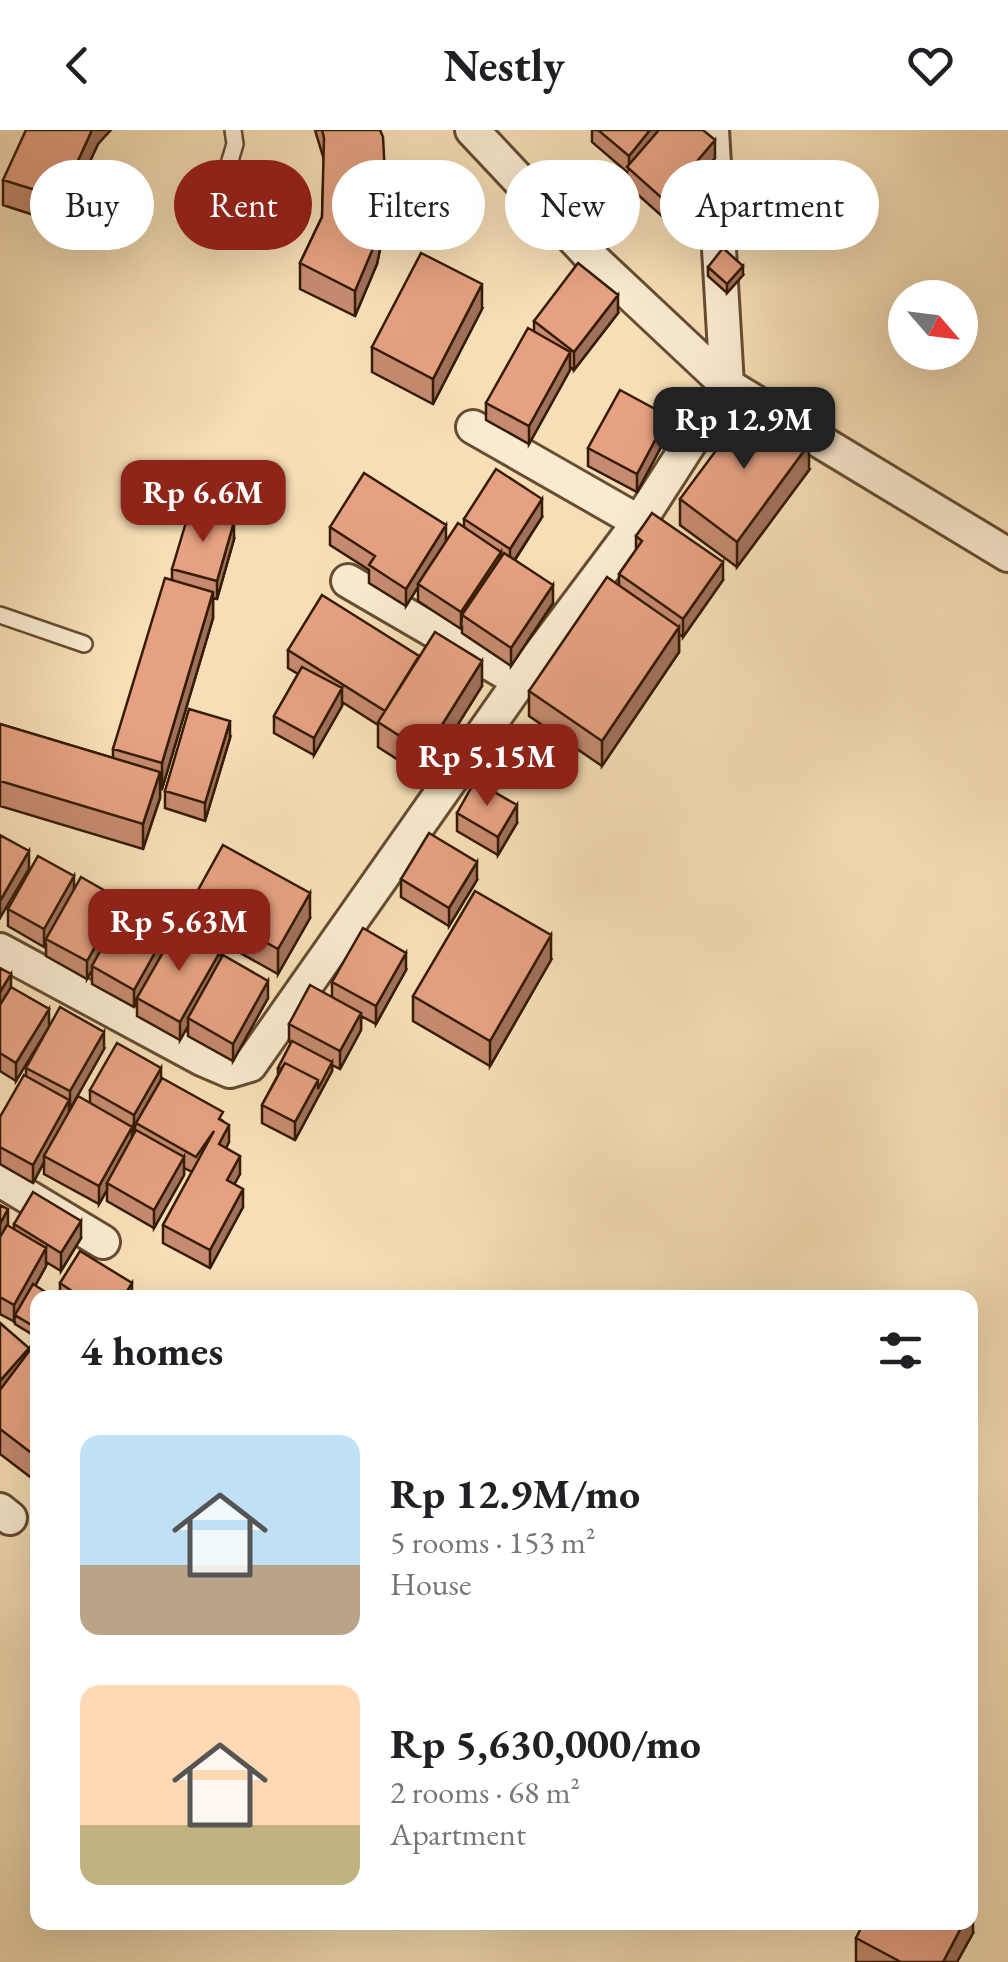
<!DOCTYPE html>
<meta charset="utf-8">
<style>
:root{--surface:#fff;--page:#f6f6f6;--text:#202124;--muted:#757577;--accent:#8f2418}
body{margin:0;font-family:"EB Garamond",serif;background:var(--page);color:var(--text);height:100vh;display:flex;flex-direction:column;font-size:38px;white-space:nowrap}
*{box-sizing:border-box;margin:0}
p{font-size:32px;color:var(--muted)}
.icon{flex:none;width:55px;height:55px;fill:none;stroke:currentColor;stroke-width:2;stroke-linecap:round;stroke-linejoin:round}
.map{position:relative;flex:1;overflow:hidden}
.drawer{position:absolute;left:30px;top:1160px;width:948px;height:640px;display:flex;flex-direction:column;background:var(--surface);border-radius:20px;box-shadow:0 10px 40px #0002}
.drawer>*{flex:none}
.top-card{position:absolute;left:30px;top:30px;width:950px;height:90px;display:flex;gap:20px}
.needle{width:65px;rotate:118deg}
.tools{position:absolute;left:888px;top:150px;display:grid;gap:20px}
.tools a{display:grid;place-items:center;width:90px;height:90px;border-radius:50%;background:var(--surface);box-shadow:0 10px 40px #0002;font-size:50px}
.price{position:absolute;translate:-50% -85px;padding:0 22px;border-radius:20px;background:var(--accent);color:#fff;font-size:32px;line-height:65px;filter:drop-shadow(0 2px 5px #0008)}
.price::after{content:'';position:absolute;left:50%;top:60px;width:30px;height:22px;margin-left:-15px;background:inherit;clip-path:polygon(0 0,100% 0,50% 100%)}
.price.current{background:#222;color:#fff}
ul{padding:0;list-style:none}
li{display:flex;align-items:center;gap:30px;height:250px;padding:0 50px}
li span{display:grid;place-items:center;flex:none;width:280px;height:200px;border-radius:20px;color:#555}
li>.icon{margin-inline-start:auto}
span .icon{width:120px;height:120px;fill:#fffc;stroke-width:1}
li b{font-size:42px}
h2{display:flex;justify-content:space-between;align-items:center;height:120px;padding:0 50px;font-size:42px}
.tag{padding:0 35px;border-radius:45px;background:var(--surface);box-shadow:0 10px 40px #0002;font-size:35px;line-height:90px}
.tag.current{background:var(--accent);color:#fff}
header{display:flex;justify-content:space-between;align-items:center;height:130px;padding:0 50px;background:var(--surface);font-size:45px;font-weight:700}
.map>svg:first-child{display:block}
</style>
<header><svg class="icon" aria-label="back" viewBox="0 0 24 24"><path d="M15 5l-7 7 7 7"/></svg>Nestly<svg class="icon" aria-label="heart" viewBox="0 0 24 24"><path d="M12 20l-8-8c-3-5 5-10 8-4 3-6 11-1 8 4z"/></svg></header>
<div class="map">
<svg width="1008" height="1832" viewBox="0 0 1008 1832">
<rect width="100%" height="100%" fill="#f6deb6"/>
<filter id="stains"><feTurbulence type="fractalNoise" baseFrequency=".002" numOctaves="4"/><feColorMatrix values="0 0 0 0 .2 0 0 0 0 .09 0 0 0 0 .02 0 0 0 .5 -.17"/></filter>
<radialGradient id="worn" r=".72"><stop offset=".6" stop-color="#630" stop-opacity="0"/><stop offset="1" stop-color="#630" stop-opacity=".3"/></radialGradient>
<g fill="none" stroke-linecap="round" stroke-linejoin="round">
<defs>
<path id="lane" d="M 208,104 L 235,14 L 233,0
M 0,485 L 84,514"/>
<path id="street" d="M 472,0 L 594,130 L 727,255 L 1008,425
M 473,297 L 639,392
M 348,451 L 520,551
M 0,820 L 202,929 L 230,941 L 250,935 L 520,551 L 639,392 L 727,255 L 712,0
M 0,1050 L 103,1112
M 0,1380 L 10,1388"/>
</defs>
<!-- lane casing -->
<use href="#lane" stroke="#664c31" stroke-width="20"/>
<!-- street casing -->
<use href="#street" stroke="#664c31" stroke-width="38"/>
<!-- lane -->
<use href="#lane" stroke="#f9ead0" stroke-width="15"/>
<!-- street -->
<use href="#street" stroke="#f9ead0" stroke-width="32"/>
</g>
<!-- wall -->
<path fill="#c58a6f" stroke="#361c05" stroke-width="2.5" d="M 315,0 L 380,0 L 386,90 L 377,134 L 355,186 L 300,159 L 300,133 L 322,87 L 324,30 Z
M 592,0 L 703,0 L 715,28 L 664,88 L 627,55 L 627,42 L 592,12 Z
M 98,14 L 61,94 L 3,75 L 3,50 Z
M 708,137 L 743,145 L 727,163 L 708,146 Z
M 482,179 L 433,274 L 372,242 L 372,217 Z
M 618,183 L 574,240 L 570,237 L 570,240 L 529,314 L 486,290 L 486,273 L 534,201 L 534,191 Z
M 668,304 L 637,362 L 588,336 L 588,318 Z
M 809,340 L 737,437 L 680,395 L 680,369 Z
M 542,387 L 515,430 L 553,473 L 511,536 L 462,503 L 462,498 L 461,499 L 418,471 L 418,457 L 406,476 L 369,453 L 369,440 L 330,415 L 330,397 L 446,411 L 464,397 L 464,389 Z
M 636,406 L 723,450 L 683,507 L 679,504 L 679,522 L 602,636 L 529,586 L 529,561 L 619,455 L 619,444 L 636,420 Z
M 234,409 L 217,469 L 213,468 L 213,488 L 162,659 L 160,658 L 160,668 L 143,719 L 0,676 L 0,594 L 113,628 L 113,619 L 172,450 L 172,439 Z
M 288,520 L 419,526 L 482,556 L 425,647 L 378,617 L 378,595 L 342,572 L 342,576 L 314,625 L 274,603 L 274,586 L 298,544 L 288,538 Z
M 230,608 L 205,691 L 165,678 L 165,661 Z
M 457,683 L 517,693 L 498,725 L 457,701 Z
M 401,749 L 477,750 L 449,796 L 401,767 Z
M 74,759 L 121,783 L 167,816 L 221,830 L 268,868 L 233,931 L 188,906 L 188,896 L 180,910 L 137,886 L 137,872 L 134,877 L 92,854 L 92,840 L 87,849 L 46,826 L 46,813 L 44,817 L 8,796 L 8,779 Z
M 192,771 L 310,788 L 278,844 L 192,796 Z
M 551,830 L 490,936 L 413,891 L 413,866 Z
M 0,838 L 11,858 L 49,879 L 16,951 L 0,941 Z
M 406,840 L 376,894 L 361,886 L 361,900 L 340,939 L 332,935 L 332,941 L 295,1010 L 262,993 L 262,975 L 278,945 L 278,938 L 291,913 L 289,911 L 289,894 L 332,867 L 332,852 Z
M 104,919 L 70,979 L 69,978 L 69,982 L 90,973 L 90,960 L 161,950 L 223,991 L 229,1012 L 226,1018 L 240,1044 L 234,1054 L 243,1077 L 210,1138 L 163,1113 L 163,1095 L 192,1042 L 184,1038 L 184,1045 L 154,1098 L 107,1071 L 107,1060 L 99,1074 L 44,1044 L 44,1032 L 33,1053 L 0,1034 L 0,987 L 26,946 L 26,938 Z
M 0,1075 L 8,1096 L 14,1099 L 14,1094 L 81,1108 L 61,1141 L 46,1132 L 46,1136 L 35,1156 L 38,1168 L 38,1208 L 15,1194 L 15,1192 L 0,1184 Z
M 60,1153 L 132,1168 L 60,1168 Z
M 0,1193 L 29,1222 L 38,1225 L 38,1353 L 0,1324 Z
M 973,1803 L 957,1832 L 856,1832 L 856,1808 Z"/>
<!-- shaded-wall -->
<path fill="#a0715a" stroke="#361c05" stroke-width="2.5" d="M 92,0 L 111,0 L 98,14 L 61,94 L 61,68 Z
M 650,0 L 665,0 L 629,39 L 629,26 Z
M 715,10 L 715,28 L 664,88 L 664,70 Z
M 386,64 L 386,90 L 377,134 L 355,186 L 355,161 Z
M 743,136 L 743,145 L 727,163 L 727,154 Z
M 482,154 L 482,179 L 433,274 L 433,249 Z
M 618,165 L 618,183 L 574,240 L 574,222 Z
M 570,222 L 570,240 L 529,314 L 529,296 Z
M 668,286 L 668,304 L 637,362 L 637,344 Z
M 809,314 L 809,340 L 737,437 L 737,412 Z
M 542,369 L 542,387 L 510,437 L 510,419 Z
M 234,392 L 234,409 L 217,469 L 217,451 Z
M 446,395 L 446,412 L 418,454 L 418,457 L 406,476 L 406,459 Z
M 501,422 L 501,439 L 462,485 L 461,499 L 461,482 Z
M 723,432 L 723,450 L 683,507 L 683,489 Z
M 553,455 L 553,473 L 511,536 L 511,518 Z
M 213,462 L 213,488 L 162,659 L 162,633 Z
M 679,497 L 679,522 L 602,636 L 602,611 Z
M 482,531 L 482,556 L 425,647 L 425,622 Z
M 342,558 L 342,576 L 314,625 L 314,608 Z
M 230,591 L 230,608 L 205,691 L 205,673 Z
M 160,642 L 160,668 L 143,719 L 143,694 Z
M 517,675 L 517,693 L 498,725 L 498,707 Z
M 29,721 L 29,739 L 0,788 L 0,771 Z
M 477,732 L 477,750 L 449,796 L 449,778 Z
M 74,746 L 74,764 L 46,809 L 44,817 L 44,799 Z
M 310,763 L 310,788 L 278,844 L 278,819 Z
M 121,770 L 121,787 L 92,836 L 92,840 L 87,849 L 87,831 Z
M 167,801 L 167,819 L 137,868 L 134,877 L 134,860 Z
M 551,805 L 551,830 L 490,936 L 490,911 Z
M 221,820 L 221,838 L 188,888 L 188,896 L 180,910 L 180,892 Z
M 406,823 L 406,840 L 376,894 L 376,876 Z
M 11,844 L 11,862 L 0,880 L 0,862 Z
M 268,851 L 268,868 L 233,931 L 233,914 Z
M 49,879 L 49,897 L 16,951 L 16,933 Z
M 361,883 L 361,900 L 340,939 L 340,921 Z
M 104,902 L 104,919 L 70,979 L 70,961 Z
M 332,932 L 332,941 L 295,1010 L 295,992 L 318,950 Z
M 161,938 L 161,956 L 136,993 L 134,1002 L 134,985 Z
M 69,970 L 69,988 L 44,1026 L 44,1032 L 33,1053 L 33,1035 Z
M 229,995 L 229,1012 L 219,1032 L 219,1014 Z
M 132,997 L 132,1014 L 107,1053 L 107,1060 L 99,1074 L 99,1056 Z
M 240,1026 L 240,1044 L 227,1068 L 227,1050 Z
M 184,1027 L 184,1045 L 154,1098 L 154,1080 Z
M 243,1059 L 243,1077 L 210,1138 L 210,1120 Z
M 8,1079 L 8,1097 L 0,1111 L 0,1094 Z
M 81,1091 L 81,1108 L 61,1141 L 61,1123 Z
M 46,1118 L 46,1136 L 18,1187 L 15,1185 L 14,1193 L 14,1175 Z
M 132,1153 L 132,1168 L 123,1168 Z
M 29,1218 L 29,1236 L 0,1269 L 0,1251 Z
M 973,1777 L 973,1803 L 957,1832 L 943,1832 L 964,1792 L 970,1792 L 970,1782 Z"/>
<!-- building -->
<path fill="#e5a181" stroke="#361c05" stroke-width="2.5" d="M 26,0 L 92,0 L 61,68 L 3,50 Z
M 322,0 L 380,0 L 383,7 L 386,64 L 377,109 L 355,161 L 300,133 L 322,87 L 324,8 Z
M 598,0 L 650,0 L 629,26 Z
M 659,0 L 703,0 L 715,10 L 664,70 L 627,37 Z
M 723,118 L 743,136 L 727,154 L 708,137 Z
M 421,123 L 482,154 L 433,249 L 372,217 Z
M 578,133 L 618,165 L 574,222 L 534,191 Z
M 528,198 L 570,222 L 529,296 L 486,273 Z
M 620,260 L 668,286 L 637,344 L 588,318 Z
M 752,272 L 809,314 L 737,412 L 680,369 Z
M 496,339 L 542,369 L 510,419 L 464,389 Z
M 364,343 L 446,395 L 406,459 L 369,435 L 375,426 L 330,397 Z
M 190,379 L 234,392 L 217,451 L 172,439 Z
M 652,383 L 723,432 L 683,489 L 619,444 L 642,411 L 636,406 Z
M 458,393 L 501,422 L 461,482 L 418,454 Z
M 504,423 L 553,455 L 511,518 L 462,485 Z
M 607,447 L 679,497 L 602,611 L 529,561 Z
M 165,448 L 213,462 L 162,633 L 113,619 Z
M 322,465 L 419,526 L 385,581 L 288,520 Z
M 435,502 L 482,531 L 425,622 L 378,592 Z
M 302,537 L 342,558 L 314,608 L 274,586 Z
M 189,579 L 230,591 L 205,673 L 165,661 Z
M 0,594 L 160,642 L 143,694 L 0,651 Z
M 475,651 L 517,675 L 498,707 L 457,683 Z
M 429,703 L 477,732 L 449,778 L 401,749 Z
M 0,705 L 29,721 L 0,771 Z
M 223,715 L 310,763 L 278,819 L 192,771 Z
M 38,726 L 74,746 L 44,799 L 8,779 Z
M 81,747 L 121,770 L 87,831 L 46,809 Z
M 475,761 L 551,805 L 490,911 L 413,866 Z
M 124,778 L 167,801 L 134,860 L 92,836 Z
M 178,796 L 221,820 L 180,892 L 137,868 Z
M 363,798 L 406,823 L 376,876 L 332,852 Z
M 223,825 L 268,851 L 233,914 L 188,888 Z
M 0,838 L 11,844 L 0,862 Z
M 310,855 L 361,883 L 340,921 L 289,894 Z
M 11,857 L 49,879 L 16,933 L 0,923 L 0,875 Z
M 60,877 L 104,902 L 70,961 L 26,938 Z
M 292,911 L 332,932 L 318,959 L 318,950 L 285,933 L 281,939 L 278,938 Z
M 117,913 L 161,938 L 134,985 L 90,960 Z
M 285,933 L 318,950 L 295,992 L 262,975 Z
M 24,945 L 69,970 L 33,1035 L 0,1017 L 0,987 Z
M 162,948 L 223,982 L 219,989 L 229,995 L 219,1014 L 240,1026 L 227,1050 L 243,1059 L 210,1120 L 163,1095 L 214,1001 L 196,1027 L 136,993 Z
M 78,966 L 132,997 L 99,1056 L 44,1026 Z
M 136,1000 L 184,1027 L 154,1080 L 107,1053 Z
M 33,1062 L 81,1091 L 61,1123 L 14,1094 Z
M 0,1075 L 8,1079 L 0,1094 Z
M 7,1095 L 46,1118 L 14,1175 L 0,1167 L 0,1107 Z
M 80,1121 L 132,1153 L 123,1168 L 82,1168 L 60,1153 Z
M 33,1154 L 55,1168 L 38,1168 L 38,1199 L 15,1185 Z
M 0,1193 L 29,1218 L 0,1251 Z
M 30,1220 L 38,1225 L 38,1328 L 0,1299 L 0,1260 Z
M 864,1792 L 964,1792 L 943,1832 L 901,1832 L 856,1808 Z"/>
<rect width="100%" height="100%" filter="url(#stains)"/>
<rect width="100%" height="100%" fill="url(#worn)"/>
</svg>
<div class="tools">
<a><svg class="needle" viewBox="-14 -14 28 28"><path d="M0-13l5 13h-10z" fill="#e53935"/><path d="M0 13l5-13h-10z" fill="#757577"/></svg></a>
</div>
<b class="price current" style="left:744px;top:342px">Rp 12.9M</b>
<b class="price" style="left:203px;top:415px">Rp 6.6M</b>
<b class="price" style="left:487px;top:679px">Rp 5.15M</b>
<b class="price" style="left:179px;top:844px">Rp 5.63M</b>
<div class="top-card">
<a class="tag">Buy</a>
<a class="tag current">Rent</a>
<a class="tag">Filters</a>
<a class="tag">New</a>
<a class="tag">Apartment</a>
</div>
<section class="drawer">
<h2>4 homes<svg class="icon" aria-label="filters" viewBox="0 0 24 24"><path d="M4 7h16M4 17h16"/><circle cx="9" cy="7" r="2"/><circle cx="15" cy="17" r="2"/></svg></h2>
<ul>
<li><span style="background:linear-gradient(#bfe0f5 65%,#b9a48a 0)"><svg class="icon" aria-label="home" viewBox="0 0 24 24"><path d="M3 11l9-7 9 7M6 9v11h12V9"/></svg></span><div><b>Rp 12.9M/mo</b><p>5 rooms · 153 m²</p><p>House</p></div></li>
<li><span style="background:linear-gradient(#ffd9b3 70%,#c2b280 0)"><svg class="icon" aria-label="home" viewBox="0 0 24 24"><path d="M3 11l9-7 9 7M6 9v11h12V9"/></svg></span><div><b>Rp 5,630,000/mo</b><p>2 rooms · 68 m²</p><p>Apartment</p></div></li>
</ul>
</section>
</div>
